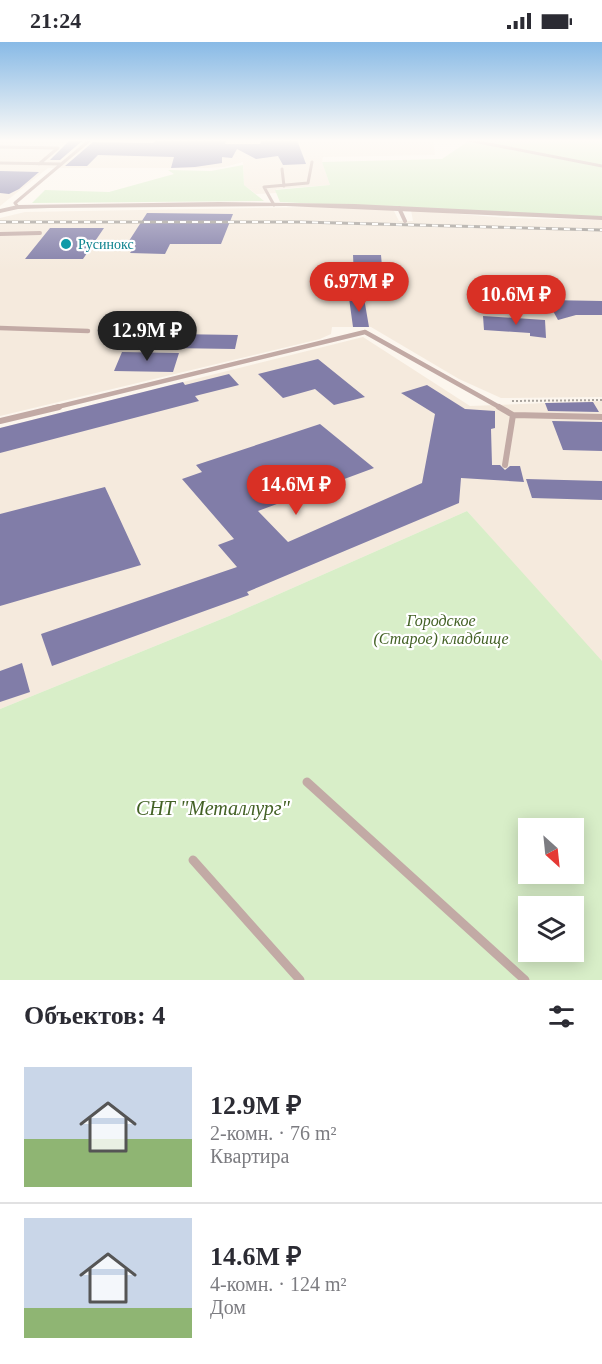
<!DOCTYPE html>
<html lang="ru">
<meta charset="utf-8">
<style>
:root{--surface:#fff;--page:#f2f2f3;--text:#2b2b33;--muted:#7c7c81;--line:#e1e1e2;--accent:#d93025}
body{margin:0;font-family:"Times New Roman",serif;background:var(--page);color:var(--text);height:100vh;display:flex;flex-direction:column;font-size:22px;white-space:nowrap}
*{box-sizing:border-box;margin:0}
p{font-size:20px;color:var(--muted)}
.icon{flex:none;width:33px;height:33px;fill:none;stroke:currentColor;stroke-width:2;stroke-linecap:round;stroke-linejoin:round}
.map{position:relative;height:938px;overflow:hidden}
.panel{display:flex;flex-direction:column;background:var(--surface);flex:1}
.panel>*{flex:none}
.needle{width:39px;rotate:153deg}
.tools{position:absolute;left:518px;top:776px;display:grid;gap:12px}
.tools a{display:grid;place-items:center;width:66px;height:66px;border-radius:0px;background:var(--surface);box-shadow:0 3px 15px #0003;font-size:30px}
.price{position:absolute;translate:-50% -51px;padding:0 14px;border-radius:21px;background:var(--accent);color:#fff;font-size:20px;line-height:39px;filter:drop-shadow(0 2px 3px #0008)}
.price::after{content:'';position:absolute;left:50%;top:36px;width:18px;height:14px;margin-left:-9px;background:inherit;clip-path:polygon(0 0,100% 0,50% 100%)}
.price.current{background:#222;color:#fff}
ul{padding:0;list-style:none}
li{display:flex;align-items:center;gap:18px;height:150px;padding:0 24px}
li+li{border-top:2px solid var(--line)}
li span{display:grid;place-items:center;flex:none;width:168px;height:120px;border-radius:0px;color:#555}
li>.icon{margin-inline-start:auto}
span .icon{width:72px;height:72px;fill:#fffc;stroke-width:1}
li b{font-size:26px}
h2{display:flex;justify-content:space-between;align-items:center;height:72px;padding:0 24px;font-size:26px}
.status{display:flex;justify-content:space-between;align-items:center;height:42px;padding:0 30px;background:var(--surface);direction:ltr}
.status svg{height:16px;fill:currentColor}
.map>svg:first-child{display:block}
</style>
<div class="status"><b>21:24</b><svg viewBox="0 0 49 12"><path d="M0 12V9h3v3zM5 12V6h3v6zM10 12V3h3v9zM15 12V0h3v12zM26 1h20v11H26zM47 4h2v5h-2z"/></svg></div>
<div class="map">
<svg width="602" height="938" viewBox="0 0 602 938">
<rect width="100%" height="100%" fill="#fcf6ee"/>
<!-- built -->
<path fill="#f5eadd" d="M 0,98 L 433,98 L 435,113 L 323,115 L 322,120 L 330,143 L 276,147 L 277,151 L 256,152 L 244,143 L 243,120 L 224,125 L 207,126 L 48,126 L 0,164 Z
M 314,165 L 393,167 L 399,179 L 413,179 L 411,168 L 507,176 L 602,178 L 602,355 L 501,356 L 459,337 L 371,285 L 332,285 L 331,292 L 320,297 L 0,374 L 0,176 L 25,170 Z
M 363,295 L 470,364 L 602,359 L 602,622 L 467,469 L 229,574 L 0,667 L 0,386 Z"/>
<!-- green -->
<path fill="#d8eec8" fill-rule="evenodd" d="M 470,98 L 602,98 L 602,176 L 509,174 L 399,166 L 280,160 L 275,148 L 330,143 L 322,120 L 442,117 Z
M 243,123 L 244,143 L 264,159 L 32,161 L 45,148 L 109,150 L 174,132 L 168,128 L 211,129 Z
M 467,469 L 602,619 L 602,938 L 0,938 L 0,667 L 229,574 ZM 528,786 L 573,786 L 573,831 L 528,831 ZM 528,864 L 573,864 L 573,909 L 528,909 Z"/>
<!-- building -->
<path fill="#817da8" d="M 156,98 L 227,98 L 225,102 L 260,102 L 262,98 L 297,98 L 306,122 L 283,123 L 278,114 L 256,117 L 237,107 L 232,116 L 222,115 L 222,121 L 195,125 L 171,126 L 174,115 L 98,113 L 87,124 L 65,124 L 93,100 L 153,101 Z
M 69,99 L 82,99 L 60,118 L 50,118 Z
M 0,129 L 39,130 L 19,147 L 9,152 L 0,151 Z
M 147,171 L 233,172 L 221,202 L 170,202 L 165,212 L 130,211 L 136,202 L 127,202 Z
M 50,186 L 104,186 L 83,217 L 25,217 Z
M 353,213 L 381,213 L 383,236 L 354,235 Z
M 349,256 L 364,256 L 369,285 L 353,285 Z
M 547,258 L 602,259 L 602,273 L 576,273 L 558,278 Z
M 483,274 L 545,278 L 546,296 L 530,294 L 530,291 L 484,288 Z
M 174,292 L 238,293 L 235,307 L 169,306 Z
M 122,310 L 179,311 L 173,330 L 114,329 Z
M 318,317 L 365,355 L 334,363 L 315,347 L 283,356 L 258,332 Z
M 229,332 L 239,343 L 195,354 L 199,359 L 0,411 L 0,386 L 183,340 L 185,343 Z
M 427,343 L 465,367 L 495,369 L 495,386 L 491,387 L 492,423 L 500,423 L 505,428 L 510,424 L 520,424 L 524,440 L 461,436 L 459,461 L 247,550 L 249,553 L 52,624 L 41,592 L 237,525 L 218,503 L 234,497 L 182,437 L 202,430 L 196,423 L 320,382 L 374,426 L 258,469 L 288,500 L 422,441 L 435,372 L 401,351 Z
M 593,360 L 599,370 L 548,369 L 545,361 Z
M 552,379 L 602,380 L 602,409 L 563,408 Z
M 526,437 L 602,439 L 602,458 L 532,456 Z
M 105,445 L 141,523 L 0,564 L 0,472 Z
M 22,621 L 30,650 L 0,660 L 0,629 Z"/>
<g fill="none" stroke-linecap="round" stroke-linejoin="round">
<!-- path -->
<path stroke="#a8a39d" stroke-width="2" stroke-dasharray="2 2" stroke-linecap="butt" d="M 512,359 L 602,358"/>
<!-- service-far4 -->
<path stroke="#c2aaa5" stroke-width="3" d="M 468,98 L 602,124
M 0,105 L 58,106 L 39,122
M 0,121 L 62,122
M 282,127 L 284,144
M 274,163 L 264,145 L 308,141 L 312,120
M 18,165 L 15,161 L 90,98"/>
<!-- service-far3 -->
<path stroke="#c2aaa5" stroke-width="4" d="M 399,166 L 405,179
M 0,192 L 40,191"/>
<!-- service-far2 -->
<path stroke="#c2aaa5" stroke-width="4.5" d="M 0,286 L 88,289
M 53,366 L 365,290 L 501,366"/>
<!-- service-far1 -->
<path stroke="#c2aaa5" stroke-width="6" d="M 499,365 L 513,373 L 602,375
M 0,379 L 59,365
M 505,423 L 513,373"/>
<!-- service -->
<path stroke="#c2aaa5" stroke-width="9" d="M 307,740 L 525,938
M 193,818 L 300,938"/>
<!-- minor -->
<path fill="#c2aaa5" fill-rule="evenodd" d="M 219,160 L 355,162 L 602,174 L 602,178 L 286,164 L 50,166 L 18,167 L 0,171 L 0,167 L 18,163 Z"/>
<defs>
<path id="rail" d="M 0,180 L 301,180 L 602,188"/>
</defs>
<!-- rail casing -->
<use href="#rail" stroke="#9c9792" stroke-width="3"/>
<!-- rail -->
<use href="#rail" stroke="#fff" stroke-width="2" stroke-dasharray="6" stroke-linecap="butt"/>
</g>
<!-- sky -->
<linearGradient id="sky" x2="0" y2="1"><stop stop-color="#88bae6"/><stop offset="0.43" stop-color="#fefbf7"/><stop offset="1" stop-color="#fefbf7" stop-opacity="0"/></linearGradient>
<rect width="602" height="229" fill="url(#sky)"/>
<!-- markers -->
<circle fill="#0f9aa8" stroke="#fff" stroke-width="2" cx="66" cy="202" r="6"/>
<g text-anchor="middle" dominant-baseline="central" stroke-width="4.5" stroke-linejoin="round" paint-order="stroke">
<!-- far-culture labels -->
<g font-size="14" fill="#0d838f" stroke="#fff" text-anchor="start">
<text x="78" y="202">Русинокс</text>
</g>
<!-- park labels -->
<g font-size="16" font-style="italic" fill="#436125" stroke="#fff">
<text x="441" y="578">Городское<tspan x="441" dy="18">(Старое) кладбище</tspan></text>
</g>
<!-- near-park labels -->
<g font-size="20" font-style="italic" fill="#436125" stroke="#fff">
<text x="213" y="766">СНТ "Металлург"</text>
</g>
</g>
</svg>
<div class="tools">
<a><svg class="needle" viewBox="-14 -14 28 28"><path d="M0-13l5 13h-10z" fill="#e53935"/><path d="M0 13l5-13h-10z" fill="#7c7c81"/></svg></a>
<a><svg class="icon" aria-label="layers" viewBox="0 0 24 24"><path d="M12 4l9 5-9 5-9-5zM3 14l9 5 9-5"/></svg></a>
</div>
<b class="price" style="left:359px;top:271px">6.97M ₽</b>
<b class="price" style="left:516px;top:284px">10.6M ₽</b>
<b class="price current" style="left:147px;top:320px">12.9M ₽</b>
<b class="price" style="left:296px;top:474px">14.6M ₽</b>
</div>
<section class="panel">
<h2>Объектов: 4<svg class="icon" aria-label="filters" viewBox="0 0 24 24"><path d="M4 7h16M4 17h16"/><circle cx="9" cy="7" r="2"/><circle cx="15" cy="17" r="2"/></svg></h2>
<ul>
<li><span style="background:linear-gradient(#c9d6e8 60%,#8fb573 0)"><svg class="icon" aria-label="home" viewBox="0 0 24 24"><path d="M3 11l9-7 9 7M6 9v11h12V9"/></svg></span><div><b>12.9M ₽</b><p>2-комн. · 76 m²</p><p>Квартира</p></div></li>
<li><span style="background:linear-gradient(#c9d6e8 75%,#8fb573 0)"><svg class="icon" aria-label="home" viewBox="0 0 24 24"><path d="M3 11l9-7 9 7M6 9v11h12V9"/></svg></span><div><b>14.6M ₽</b><p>4-комн. · 124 m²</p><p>Дом</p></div></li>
</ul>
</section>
